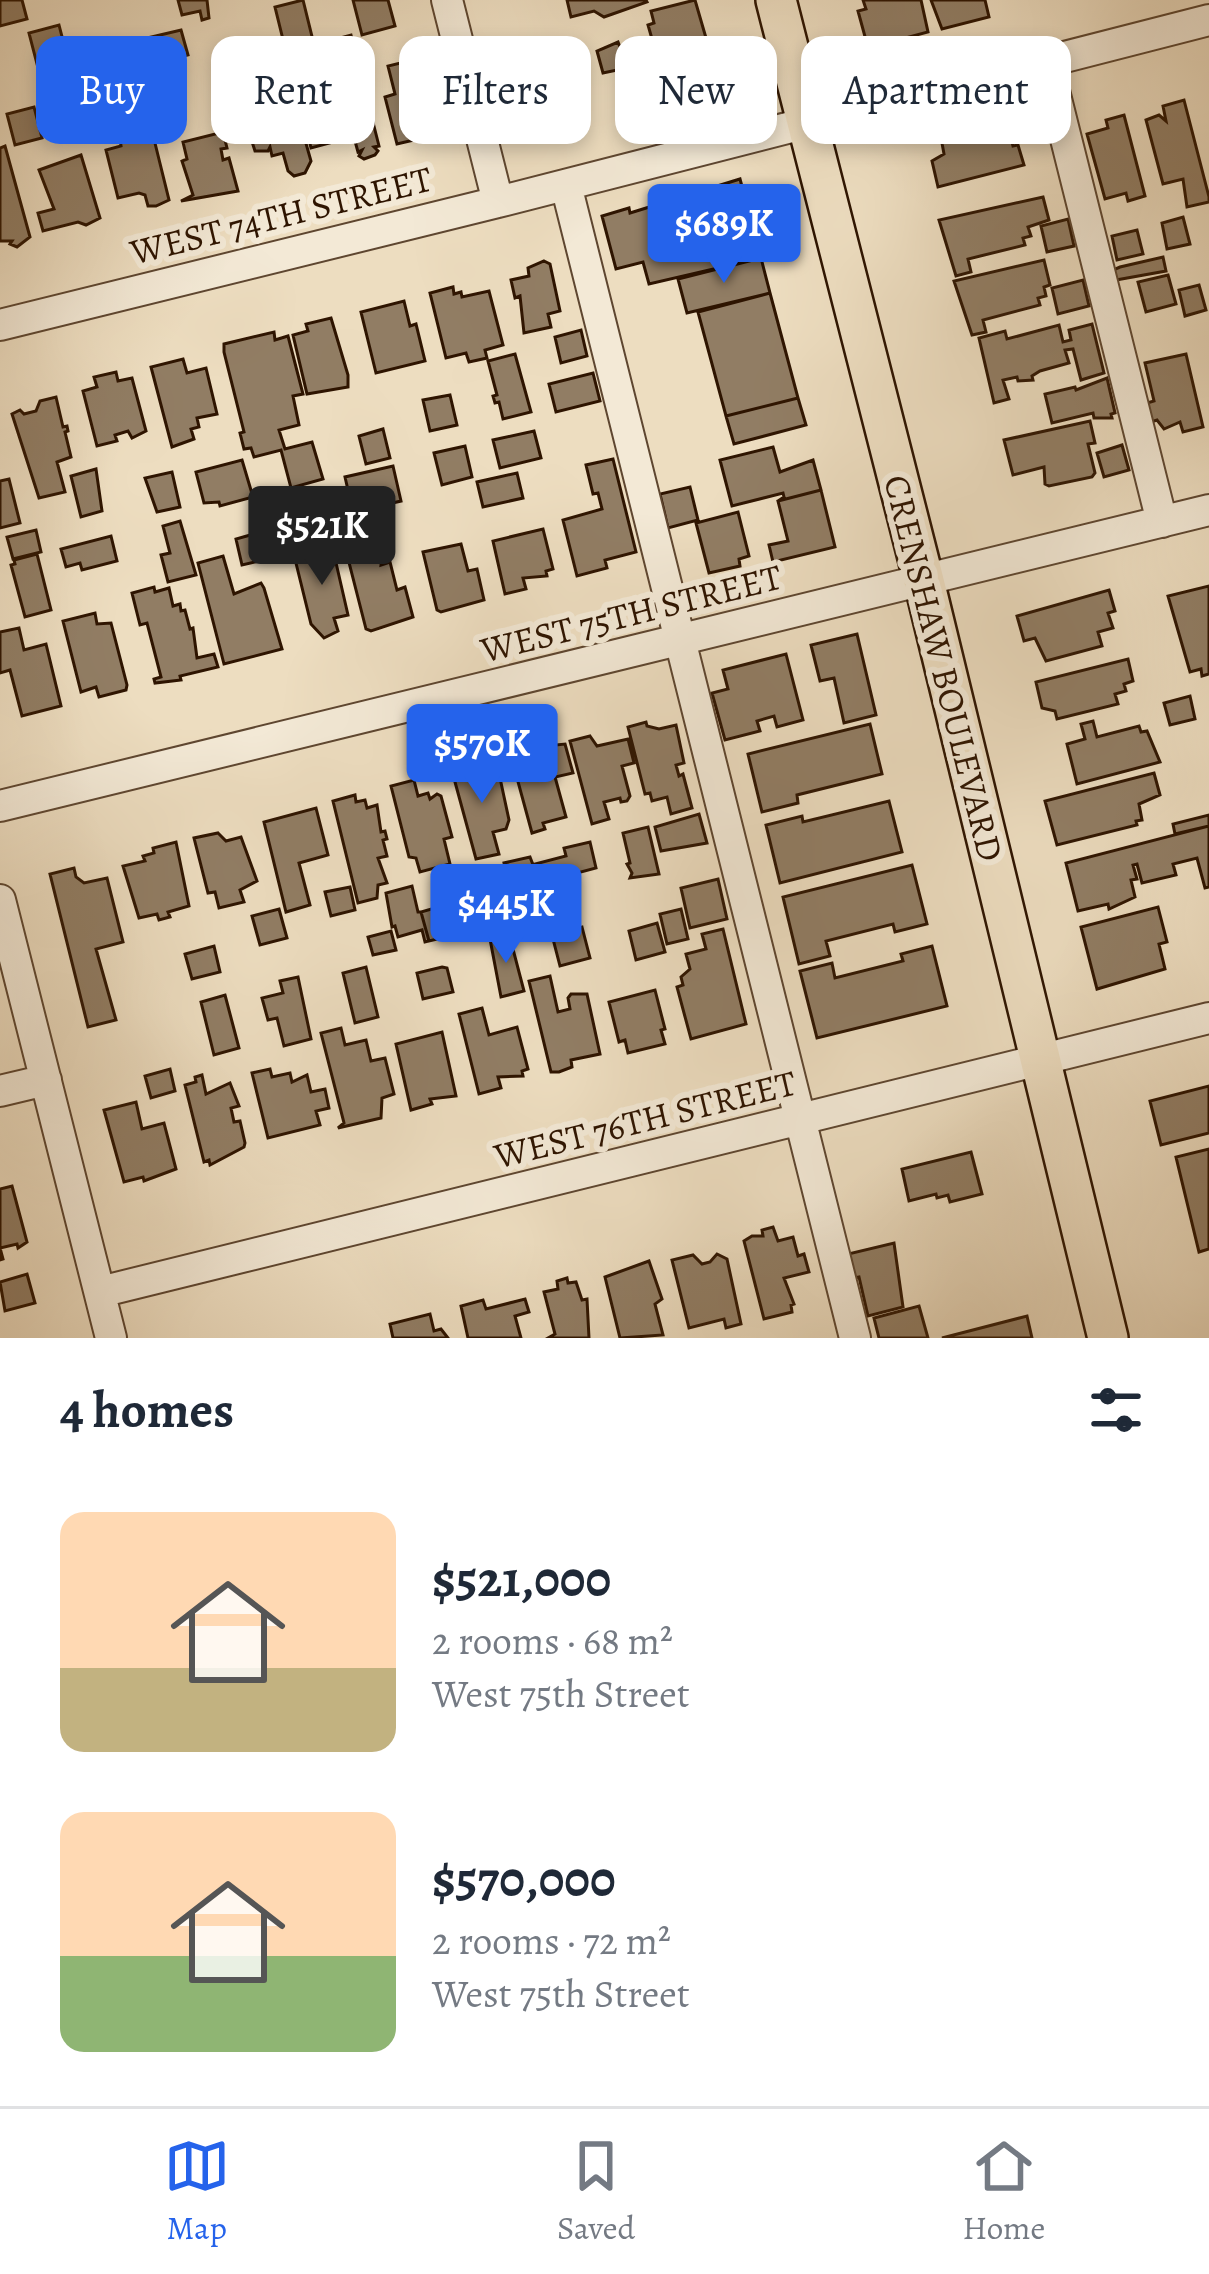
<!DOCTYPE html>
<meta charset="utf-8">
<style>
:root{--surface:#fff;--page:#f2f2f3;--text:#1f2937;--muted:#747a83;--line:#e0e1e3;--accent:#2563eb}
body{margin:0;font-family:Alegreya,serif;background:var(--page);color:var(--text);height:100vh;display:flex;flex-direction:column;font-size:45px;white-space:nowrap}
*{box-sizing:border-box;margin:0}
p{font-size:39px;color:var(--muted)}
.icon{flex:none;width:66px;height:66px;fill:none;stroke:currentColor;stroke-width:2;stroke-linecap:round;stroke-linejoin:round}
.map{position:relative;height:1338px;overflow:hidden}
.sheet{display:flex;flex-direction:column;background:var(--surface);flex:1}
.sheet>*{flex:none}
.banner{position:absolute;left:36px;top:36px;width:1137px;height:108px;display:flex;gap:24px}
.price{position:absolute;translate:-50% -102px;padding:0 27px;border-radius:12px;background:var(--accent);color:#fff;font-size:39px;line-height:78px;filter:drop-shadow(0 3px 6px #0008)}
.price::after{content:'';position:absolute;left:50%;top:72px;width:36px;height:27px;margin-left:-18px;background:inherit;clip-path:polygon(0 0,100% 0,50% 100%)}
.price.current{background:#222;color:#fff}
ul{padding:0;list-style:none}
li{display:flex;align-items:center;gap:36px;height:300px;padding:0 60px}
li span{display:grid;place-items:center;flex:none;width:336px;height:240px;border-radius:24px;color:#555}
li>.icon{margin-inline-start:auto}
span .icon{width:144px;height:144px;fill:#fffc;stroke-width:1}
li b{font-size:51px}
h2{display:flex;justify-content:space-between;align-items:center;height:144px;padding:0 60px;font-size:51px}
.pill{padding:0 42px;border-radius:24px;background:var(--surface);box-shadow:0 6px 18px #0003;font-size:42px;line-height:108px}
.pill.current{background:var(--accent);color:#fff}
.tabs{display:flex;justify-content:space-around;align-items:center;height:168px;border-top:3px solid var(--line);background:var(--surface);font-size:33px;color:var(--muted)}
.tabs a{display:grid;justify-items:center;gap:6px}
.tabs .current{color:var(--accent)}
.map>svg:first-child{display:block}
</style>
<div class="map">
<svg width="1209" height="1338" viewBox="0 0 1209 1338">
<rect width="100%" height="100%" fill="#edddc0"/>
<filter id="stains"><feTurbulence type="fractalNoise" baseFrequency=".00167" numOctaves="4"/><feColorMatrix values="0 0 0 0 .2 0 0 0 0 .09 0 0 0 0 .02 0 0 0 .5 -.17"/></filter>
<radialGradient id="worn" r=".72"><stop offset=".6" stop-color="#630" stop-opacity="0"/><stop offset="1" stop-color="#630" stop-opacity=".3"/></radialGradient>
<!-- building -->
<path fill="#917d64" stroke="#2e1400" stroke-width="3" d="M 0,0 L 22,0 L 27,19 L 0,26 Z
M 178,0 L 207,0 L 209,18 L 202,20 L 200,11 L 182,15 Z
M 303,0 L 318,61 L 290,68 L 275,7 Z
M 353,0 L 388,0 L 395,26 L 362,35 Z
M 567,0 L 646,0 L 647,2 L 604,17 L 594,11 L 571,17 Z
M 695,0 L 722,93 L 653,111 L 648,91 L 624,98 L 617,70 L 603,73 L 597,51 L 618,42 L 620,47 L 652,39 L 648,25 L 654,23 L 651,11 Z
M 863,0 L 921,0 L 928,32 L 872,47 L 867,44 L 858,11 L 866,9 Z
M 931,0 L 985,0 L 989,17 L 942,29 Z
M 59,25 L 67,56 L 37,64 L 29,33 Z
M 181,30 L 188,55 L 144,66 L 139,40 Z
M 351,35 L 379,146 L 374,147 L 378,151 L 375,155 L 364,159 L 359,156 L 362,150 L 358,152 L 355,141 L 349,142 L 348,138 L 311,148 L 306,128 L 320,124 L 313,97 L 324,95 L 319,76 L 333,73 L 325,42 Z
M 241,39 L 252,78 L 224,85 L 217,54 L 226,52 L 224,44 Z
M 433,55 L 450,126 L 434,130 L 435,135 L 397,144 L 385,97 L 395,94 L 388,66 Z
M 286,73 L 311,161 L 305,173 L 294,176 L 288,171 L 283,153 L 272,156 L 270,147 L 268,151 L 255,151 L 246,123 L 250,119 L 248,109 L 267,100 L 262,80 Z
M 86,88 L 88,95 L 101,91 L 109,122 L 85,128 L 78,91 Z
M 1184,100 L 1209,197 L 1209,202 L 1187,207 L 1183,179 L 1163,184 L 1146,120 L 1159,115 L 1166,121 L 1163,106 Z
M 34,107 L 42,138 L 15,145 L 7,114 Z
M 1037,107 L 1044,134 L 1021,140 L 1014,113 Z
M 1124,115 L 1145,196 L 1128,201 L 1126,193 L 1105,199 L 1087,134 L 1108,128 L 1106,120 Z
M 1008,126 L 1013,146 L 1018,145 L 1024,165 L 938,187 L 932,161 L 944,154 L 942,143 Z
M 152,131 L 169,200 L 156,206 L 148,206 L 145,195 L 139,193 L 118,198 L 106,150 L 121,146 L 120,139 Z
M 223,132 L 227,148 L 221,149 L 223,160 L 229,158 L 238,191 L 181,201 L 193,195 L 182,161 L 187,159 L 183,142 Z
M 5,146 L 30,237 L 17,247 L 10,244 L 12,241 L 0,241 L 0,148 Z
M 81,155 L 100,218 L 86,225 L 78,222 L 43,231 L 38,213 L 54,209 L 39,170 Z
M 740,179 L 761,258 L 649,284 L 643,262 L 616,269 L 602,216 L 629,208 L 630,213 Z
M 1043,197 L 1049,220 L 1028,227 L 1031,236 L 1023,238 L 1025,245 L 968,259 L 971,272 L 956,276 L 939,220 Z
M 1183,217 L 1190,244 L 1167,249 L 1162,223 Z
M 1068,219 L 1074,246 L 1047,252 L 1041,226 Z
M 1137,230 L 1143,254 L 1117,260 L 1112,236 Z
M 1163,257 L 1166,271 L 1116,280 L 1113,270 L 1120,267 Z
M 761,258 L 770,293 L 687,313 L 678,279 Z
M 1044,260 L 1050,285 L 1044,287 L 1046,296 L 1038,298 L 1040,305 L 983,320 L 986,332 L 972,335 L 954,281 Z
M 544,261 L 550,264 L 560,311 L 548,314 L 551,327 L 524,333 L 520,296 L 515,298 L 511,280 L 529,276 L 528,268 Z
M 1168,275 L 1176,304 L 1146,312 L 1138,282 Z
M 1083,280 L 1089,306 L 1058,314 L 1052,288 Z
M 1199,285 L 1206,310 L 1185,316 L 1179,290 Z
M 453,287 L 454,294 L 461,292 L 462,297 L 489,291 L 503,345 L 485,350 L 487,358 L 469,362 L 466,353 L 446,358 L 430,293 Z
M 770,293 L 798,398 L 726,416 L 698,312 Z
M 404,301 L 410,326 L 416,324 L 425,361 L 376,373 L 361,312 Z
M 331,318 L 348,375 L 348,387 L 307,394 L 293,335 L 308,331 L 306,324 Z
M 1092,324 L 1104,373 L 1081,380 L 1073,349 L 1065,350 L 1069,363 L 1040,371 L 1032,376 L 1033,380 L 1018,381 L 1017,377 L 1003,380 L 1009,399 L 994,403 L 979,338 L 1005,331 L 1007,339 L 1059,325 L 1063,342 L 1071,340 L 1069,330 Z
M 581,330 L 587,356 L 561,363 L 555,337 Z
M 274,332 L 275,340 L 288,336 L 303,394 L 293,396 L 299,425 L 279,430 L 285,449 L 312,442 L 323,479 L 291,488 L 281,450 L 254,457 L 251,448 L 244,449 L 240,433 L 244,432 L 224,352 L 224,344 Z
M 515,354 L 531,412 L 503,419 L 499,402 L 495,403 L 493,396 L 497,395 L 488,361 Z
M 1186,354 L 1203,427 L 1183,432 L 1180,422 L 1164,429 L 1157,420 L 1151,422 L 1147,403 L 1154,401 L 1145,363 Z
M 183,359 L 187,373 L 206,368 L 217,414 L 197,418 L 199,427 L 191,429 L 194,439 L 172,447 L 151,367 Z
M 116,372 L 118,381 L 132,378 L 146,431 L 132,438 L 128,431 L 115,435 L 117,441 L 97,446 L 83,391 L 97,387 L 94,377 Z
M 593,373 L 600,401 L 556,412 L 549,384 Z
M 1107,378 L 1115,413 L 1111,414 L 1112,418 L 1094,418 L 1093,413 L 1052,423 L 1045,394 L 1075,387 L 1076,390 Z
M 450,395 L 457,425 L 430,431 L 423,400 Z
M 56,397 L 63,427 L 67,426 L 68,431 L 65,432 L 71,457 L 57,462 L 65,492 L 39,498 L 12,414 L 20,410 L 24,414 L 36,411 L 40,401 Z
M 798,398 L 806,425 L 734,444 L 726,416 Z
M 1090,421 L 1095,443 L 1088,444 L 1095,473 L 1092,477 L 1049,486 L 1045,484 L 1044,467 L 1013,475 L 1004,440 Z
M 383,429 L 390,458 L 366,464 L 359,436 Z
M 534,431 L 541,458 L 500,468 L 493,440 Z
M 1122,445 L 1129,470 L 1104,477 L 1097,453 Z
M 465,446 L 472,477 L 442,485 L 434,453 Z
M 773,447 L 780,472 L 813,460 L 821,490 L 778,501 L 784,497 L 783,493 L 732,506 L 720,460 Z
M 613,459 L 636,552 L 605,560 L 607,568 L 577,576 L 563,520 L 602,509 L 598,493 L 593,494 L 586,465 Z
M 242,460 L 253,497 L 220,506 L 219,502 L 204,503 L 196,472 Z
M 393,466 L 401,501 L 353,512 L 345,477 Z
M 96,469 L 102,511 L 81,517 L 71,476 Z
M 172,472 L 180,507 L 157,512 L 145,478 Z
M 517,473 L 523,498 L 483,507 L 477,482 Z
M 9,479 L 20,523 L 0,528 L 0,481 Z
M 690,487 L 698,520 L 668,528 L 660,494 Z
M 302,490 L 309,519 L 264,530 L 257,499 Z
M 821,490 L 835,547 L 773,562 L 769,545 L 788,541 L 778,501 Z
M 738,512 L 749,556 L 739,559 L 740,566 L 709,573 L 696,523 Z
M 180,521 L 196,575 L 168,582 L 161,555 L 170,553 L 163,526 Z
M 371,524 L 382,556 L 381,565 L 390,562 L 397,590 L 405,587 L 413,617 L 371,631 L 366,629 L 341,531 Z
M 543,529 L 553,569 L 546,571 L 547,576 L 523,578 L 526,589 L 505,594 L 493,541 Z
M 36,530 L 41,552 L 13,559 L 7,537 Z
M 261,532 L 268,559 L 242,565 L 236,539 Z
M 111,536 L 117,561 L 82,570 L 80,563 L 66,567 L 61,549 Z
M 331,541 L 348,615 L 334,618 L 338,631 L 324,638 L 311,624 L 294,555 Z
M 461,544 L 468,571 L 477,569 L 484,600 L 441,612 L 437,610 L 423,552 Z
M 37,554 L 51,610 L 25,617 L 11,565 L 15,564 L 14,560 Z
M 223,556 L 234,594 L 261,583 L 264,588 L 282,649 L 224,664 L 198,563 Z
M 1209,586 L 1209,674 L 1202,676 L 1201,669 L 1190,672 L 1168,596 Z
M 154,587 L 155,592 L 169,588 L 173,606 L 180,604 L 181,611 L 185,610 L 190,629 L 193,628 L 197,658 L 214,654 L 218,667 L 180,676 L 181,680 L 155,683 L 154,679 L 161,677 L 147,623 L 140,625 L 132,593 Z
M 1109,590 L 1115,611 L 1108,613 L 1113,628 L 1098,632 L 1102,646 L 1046,661 L 1035,638 L 1024,641 L 1017,616 Z
M 95,613 L 97,624 L 111,623 L 127,685 L 126,690 L 99,697 L 96,687 L 81,692 L 63,621 Z
M 19,628 L 24,650 L 46,644 L 61,706 L 22,716 L 10,670 L 0,673 L 0,632 Z
M 857,634 L 876,715 L 844,723 L 834,678 L 820,681 L 811,645 Z
M 786,654 L 803,720 L 777,727 L 774,716 L 757,721 L 760,731 L 725,740 L 712,693 L 728,689 L 723,670 Z
M 1128,659 L 1133,681 L 1124,684 L 1126,691 L 1115,694 L 1118,704 L 1057,719 L 1055,711 L 1042,708 L 1036,682 Z
M 1190,696 L 1195,719 L 1170,725 L 1164,703 Z
M 1093,721 L 1097,737 L 1139,726 L 1141,732 L 1147,731 L 1160,762 L 1077,784 L 1067,744 L 1085,739 L 1081,724 Z
M 646,722 L 647,726 L 659,729 L 676,725 L 684,763 L 676,765 L 679,776 L 683,774 L 692,808 L 671,814 L 667,797 L 652,801 L 650,793 L 645,794 L 628,727 Z
M 870,724 L 882,774 L 797,795 L 798,803 L 762,812 L 748,754 Z
M 590,736 L 597,746 L 628,739 L 634,763 L 622,766 L 630,796 L 627,801 L 621,802 L 620,798 L 604,802 L 609,819 L 592,824 L 570,741 Z
M 565,744 L 573,773 L 555,777 L 566,817 L 543,823 L 545,829 L 532,833 L 511,756 L 536,747 Z
M 484,763 L 485,767 L 497,764 L 509,820 L 506,829 L 493,832 L 499,854 L 476,859 L 452,771 Z
M 1154,773 L 1160,795 L 1139,804 L 1142,820 L 1136,821 L 1137,825 L 1057,845 L 1045,801 Z
M 414,780 L 418,796 L 428,793 L 430,799 L 437,794 L 441,796 L 452,837 L 444,839 L 450,864 L 420,872 L 416,858 L 409,857 L 391,786 Z
M 355,795 L 356,802 L 365,800 L 367,808 L 377,805 L 381,832 L 385,831 L 387,839 L 383,840 L 387,856 L 378,858 L 387,883 L 378,885 L 377,898 L 358,903 L 333,801 Z
M 889,801 L 902,852 L 780,883 L 766,825 L 802,816 L 803,822 Z
M 316,808 L 328,855 L 299,863 L 310,905 L 286,912 L 264,822 Z
M 699,814 L 707,843 L 661,851 L 655,827 Z
M 1209,815 L 1209,826 L 1175,834 L 1173,824 Z
M 1209,826 L 1209,887 L 1205,888 L 1197,858 L 1173,864 L 1176,875 L 1142,883 L 1137,864 L 1133,865 L 1137,879 L 1131,880 L 1135,897 L 1109,909 L 1108,904 L 1078,911 L 1066,863 Z
M 648,827 L 659,874 L 630,878 L 632,873 L 627,864 L 630,863 L 623,833 Z
M 218,833 L 226,841 L 241,837 L 257,881 L 240,890 L 244,902 L 219,908 L 215,892 L 208,893 L 194,838 Z
M 176,842 L 189,906 L 168,912 L 170,917 L 159,920 L 157,914 L 139,918 L 123,866 L 145,861 L 143,856 L 154,853 L 153,848 Z
M 590,842 L 596,868 L 540,883 L 535,864 L 566,856 L 564,848 Z
M 530,857 L 540,883 L 510,890 L 504,863 Z
M 912,865 L 927,924 L 895,932 L 893,924 L 826,941 L 830,956 L 799,964 L 783,897 Z
M 74,868 L 76,877 L 84,883 L 107,878 L 123,942 L 96,949 L 116,1020 L 88,1027 L 50,874 Z
M 471,871 L 479,893 L 453,905 L 445,877 Z
M 718,879 L 727,919 L 690,928 L 681,888 Z
M 412,886 L 418,912 L 421,912 L 429,941 L 425,942 L 422,930 L 398,937 L 395,926 L 392,927 L 386,893 Z
M 350,887 L 355,910 L 331,916 L 325,892 Z
M 438,907 L 446,937 L 429,941 L 421,912 Z
M 1158,907 L 1167,942 L 1159,944 L 1165,969 L 1097,989 L 1081,927 Z
M 279,909 L 287,938 L 260,945 L 252,916 Z
M 681,909 L 688,939 L 667,944 L 660,914 Z
M 549,913 L 552,931 L 521,933 L 516,941 L 514,929 L 525,926 L 523,920 Z
M 657,923 L 665,952 L 636,960 L 629,931 Z
M 582,927 L 590,958 L 560,966 L 552,935 Z
M 723,929 L 746,1024 L 691,1039 L 677,987 L 683,985 L 681,977 L 690,969 L 686,954 L 706,949 L 702,934 Z
M 391,931 L 396,950 L 373,955 L 368,937 Z
M 509,934 L 524,991 L 501,997 L 490,939 Z
M 214,946 L 220,972 L 192,979 L 185,954 Z
M 932,946 L 947,1006 L 817,1038 L 800,971 L 832,963 L 835,978 L 903,961 L 901,954 Z
M 366,967 L 378,1017 L 355,1023 L 343,973 Z
M 442,967 L 447,968 L 453,992 L 423,999 L 417,973 Z
M 550,976 L 558,1012 L 570,1009 L 568,998 L 571,994 L 587,994 L 600,1054 L 571,1060 L 572,1067 L 559,1072 L 551,1072 L 529,981 Z
M 298,977 L 311,1039 L 284,1046 L 277,1018 L 268,1020 L 262,998 L 283,993 L 280,981 Z
M 655,990 L 665,1029 L 661,1030 L 665,1044 L 628,1053 L 625,1040 L 619,1042 L 609,1002 Z
M 225,995 L 239,1048 L 214,1055 L 201,1002 Z
M 482,1008 L 489,1035 L 517,1027 L 528,1069 L 522,1071 L 523,1076 L 498,1077 L 501,1088 L 479,1094 L 459,1014 Z
M 341,1028 L 345,1045 L 366,1040 L 371,1061 L 385,1058 L 394,1094 L 382,1098 L 381,1118 L 338,1128 L 344,1123 L 321,1033 Z
M 442,1032 L 456,1096 L 430,1099 L 432,1104 L 411,1110 L 396,1044 Z
M 170,1069 L 175,1091 L 151,1098 L 145,1076 Z
M 270,1069 L 272,1077 L 290,1073 L 292,1082 L 307,1075 L 311,1092 L 325,1089 L 329,1108 L 316,1111 L 320,1125 L 268,1138 L 252,1073 Z
M 202,1075 L 206,1094 L 230,1083 L 239,1106 L 231,1108 L 234,1122 L 240,1121 L 245,1143 L 244,1147 L 210,1165 L 209,1160 L 204,1162 L 185,1085 L 196,1082 L 195,1077 Z
M 1209,1086 L 1209,1133 L 1161,1145 L 1150,1101 Z
M 136,1102 L 142,1129 L 164,1123 L 176,1169 L 144,1181 L 143,1177 L 124,1182 L 104,1110 Z
M 1209,1149 L 1209,1249 L 1199,1252 L 1176,1157 Z
M 971,1152 L 982,1194 L 950,1202 L 948,1195 L 937,1198 L 936,1194 L 909,1201 L 902,1169 Z
M 12,1186 L 27,1242 L 18,1248 L 17,1244 L 0,1248 L 3,1259 L 0,1260 L 0,1189 Z
M 773,1227 L 778,1241 L 793,1237 L 798,1256 L 804,1254 L 809,1272 L 784,1278 L 794,1304 L 791,1305 L 792,1312 L 764,1319 L 744,1241 L 752,1236 L 763,1236 L 762,1230 Z
M 894,1243 L 903,1307 L 868,1316 L 859,1277 L 854,1278 L 848,1254 Z
M 717,1254 L 727,1259 L 741,1324 L 726,1328 L 724,1319 L 689,1328 L 672,1260 L 693,1255 L 702,1264 L 710,1262 Z
M 649,1261 L 662,1299 L 655,1304 L 663,1335 L 620,1338 L 605,1277 Z
M 27,1274 L 35,1303 L 5,1311 L 0,1282 Z
M 567,1278 L 568,1283 L 576,1282 L 582,1300 L 587,1299 L 589,1338 L 548,1338 L 555,1334 L 544,1292 L 558,1289 L 557,1281 Z
M 525,1299 L 529,1312 L 515,1316 L 521,1338 L 468,1338 L 461,1306 L 483,1300 L 486,1309 Z
M 919,1306 L 928,1338 L 879,1338 L 874,1318 Z
M 430,1314 L 434,1331 L 441,1329 L 448,1338 L 393,1338 L 390,1324 Z
M 1027,1316 L 1032,1338 L 942,1338 Z"/>
<g fill="none" stroke-linecap="round" stroke-linejoin="round">
<defs>
<path id="minor" d="M 447,0 L 498,202
M 1047,63 L 1162,522
M 566,185 L 855,1338
M 0,325 L 498,202 L 1209,20
M 0,806 L 1209,510
M 0,900 L 111,1338
M 0,1091 L 46,1080
M 100,1292 L 1209,1018"/>
<path id="major" d="M 776,0 L 924,581 L 1108,1338"/>
</defs>
<!-- minor casing -->
<use href="#minor" stroke="#5e4630" stroke-width="34"/>
<!-- major casing -->
<use href="#major" stroke="#2e1400" stroke-width="44"/>
<!-- minor -->
<use href="#minor" stroke="#f3e9d6" stroke-width="30"/>
<!-- major -->
<use href="#major" stroke="#edddc0" stroke-width="39"/>
</g>
<g text-anchor="middle" dominant-baseline="central" stroke-width="12" stroke-linejoin="round" paint-order="stroke">
<!-- street labels -->
<g font-size="36" fill="#2e1400" stroke="#f3e9d6">
<text transform="translate(281 215) rotate(-14)">WEST 74TH STREET</text>
<text transform="translate(631 613) rotate(-14)">WEST 75TH STREET</text>
<text transform="translate(944 668) rotate(76)">CRENSHAW BOULEVARD</text>
<text transform="translate(645 1119) rotate(-14)">WEST 76TH STREET</text>
</g>
</g>
<rect width="100%" height="100%" filter="url(#stains)"/>
<rect width="100%" height="100%" fill="url(#worn)"/>
</svg>
<b class="price" style="left:724px;top:286px">$689K</b>
<b class="price current" style="left:322px;top:588px">$521K</b>
<b class="price" style="left:482px;top:806px">$570K</b>
<b class="price" style="left:506px;top:966px">$445K</b>
<div class="banner">
<a class="pill current">Buy</a>
<a class="pill">Rent</a>
<a class="pill">Filters</a>
<a class="pill">New</a>
<a class="pill">Apartment</a>
</div>
</div>
<section class="sheet">
<h2>4 homes<svg class="icon" aria-label="filters" viewBox="0 0 24 24"><path d="M4 7h16M4 17h16"/><circle cx="9" cy="7" r="2"/><circle cx="15" cy="17" r="2"/></svg></h2>
<ul>
<li><span style="background:linear-gradient(#ffd9b3 65%,#c2b280 0)"><svg class="icon" aria-label="home" viewBox="0 0 24 24"><path d="M3 11l9-7 9 7M6 9v11h12V9"/></svg></span><div><b>$521,000</b><p>2 rooms · 68 m²</p><p>West 75th Street</p></div></li>
<li><span style="background:linear-gradient(#ffd9b3 60%,#8fb573 0)"><svg class="icon" aria-label="home" viewBox="0 0 24 24"><path d="M3 11l9-7 9 7M6 9v11h12V9"/></svg></span><div><b>$570,000</b><p>2 rooms · 72 m²</p><p>West 75th Street</p></div></li>
</ul>
</section>
<nav class="tabs">
<a class="current"><svg class="icon" aria-label="map" viewBox="0 0 24 24"><path d="M3 6l6-2 6 2 6-2v14l-6 2-6-2-6 2zM9 4v14M15 6v14"/></svg>Map</a>
<a><svg class="icon" aria-label="saved" viewBox="0 0 24 24"><path d="M7 4h10v16l-5-4-5 4z"/></svg>Saved</a>
<a><svg class="icon" aria-label="home" viewBox="0 0 24 24"><path d="M3 11l9-7 9 7M6 9v11h12V9"/></svg>Home</a>
</nav>
